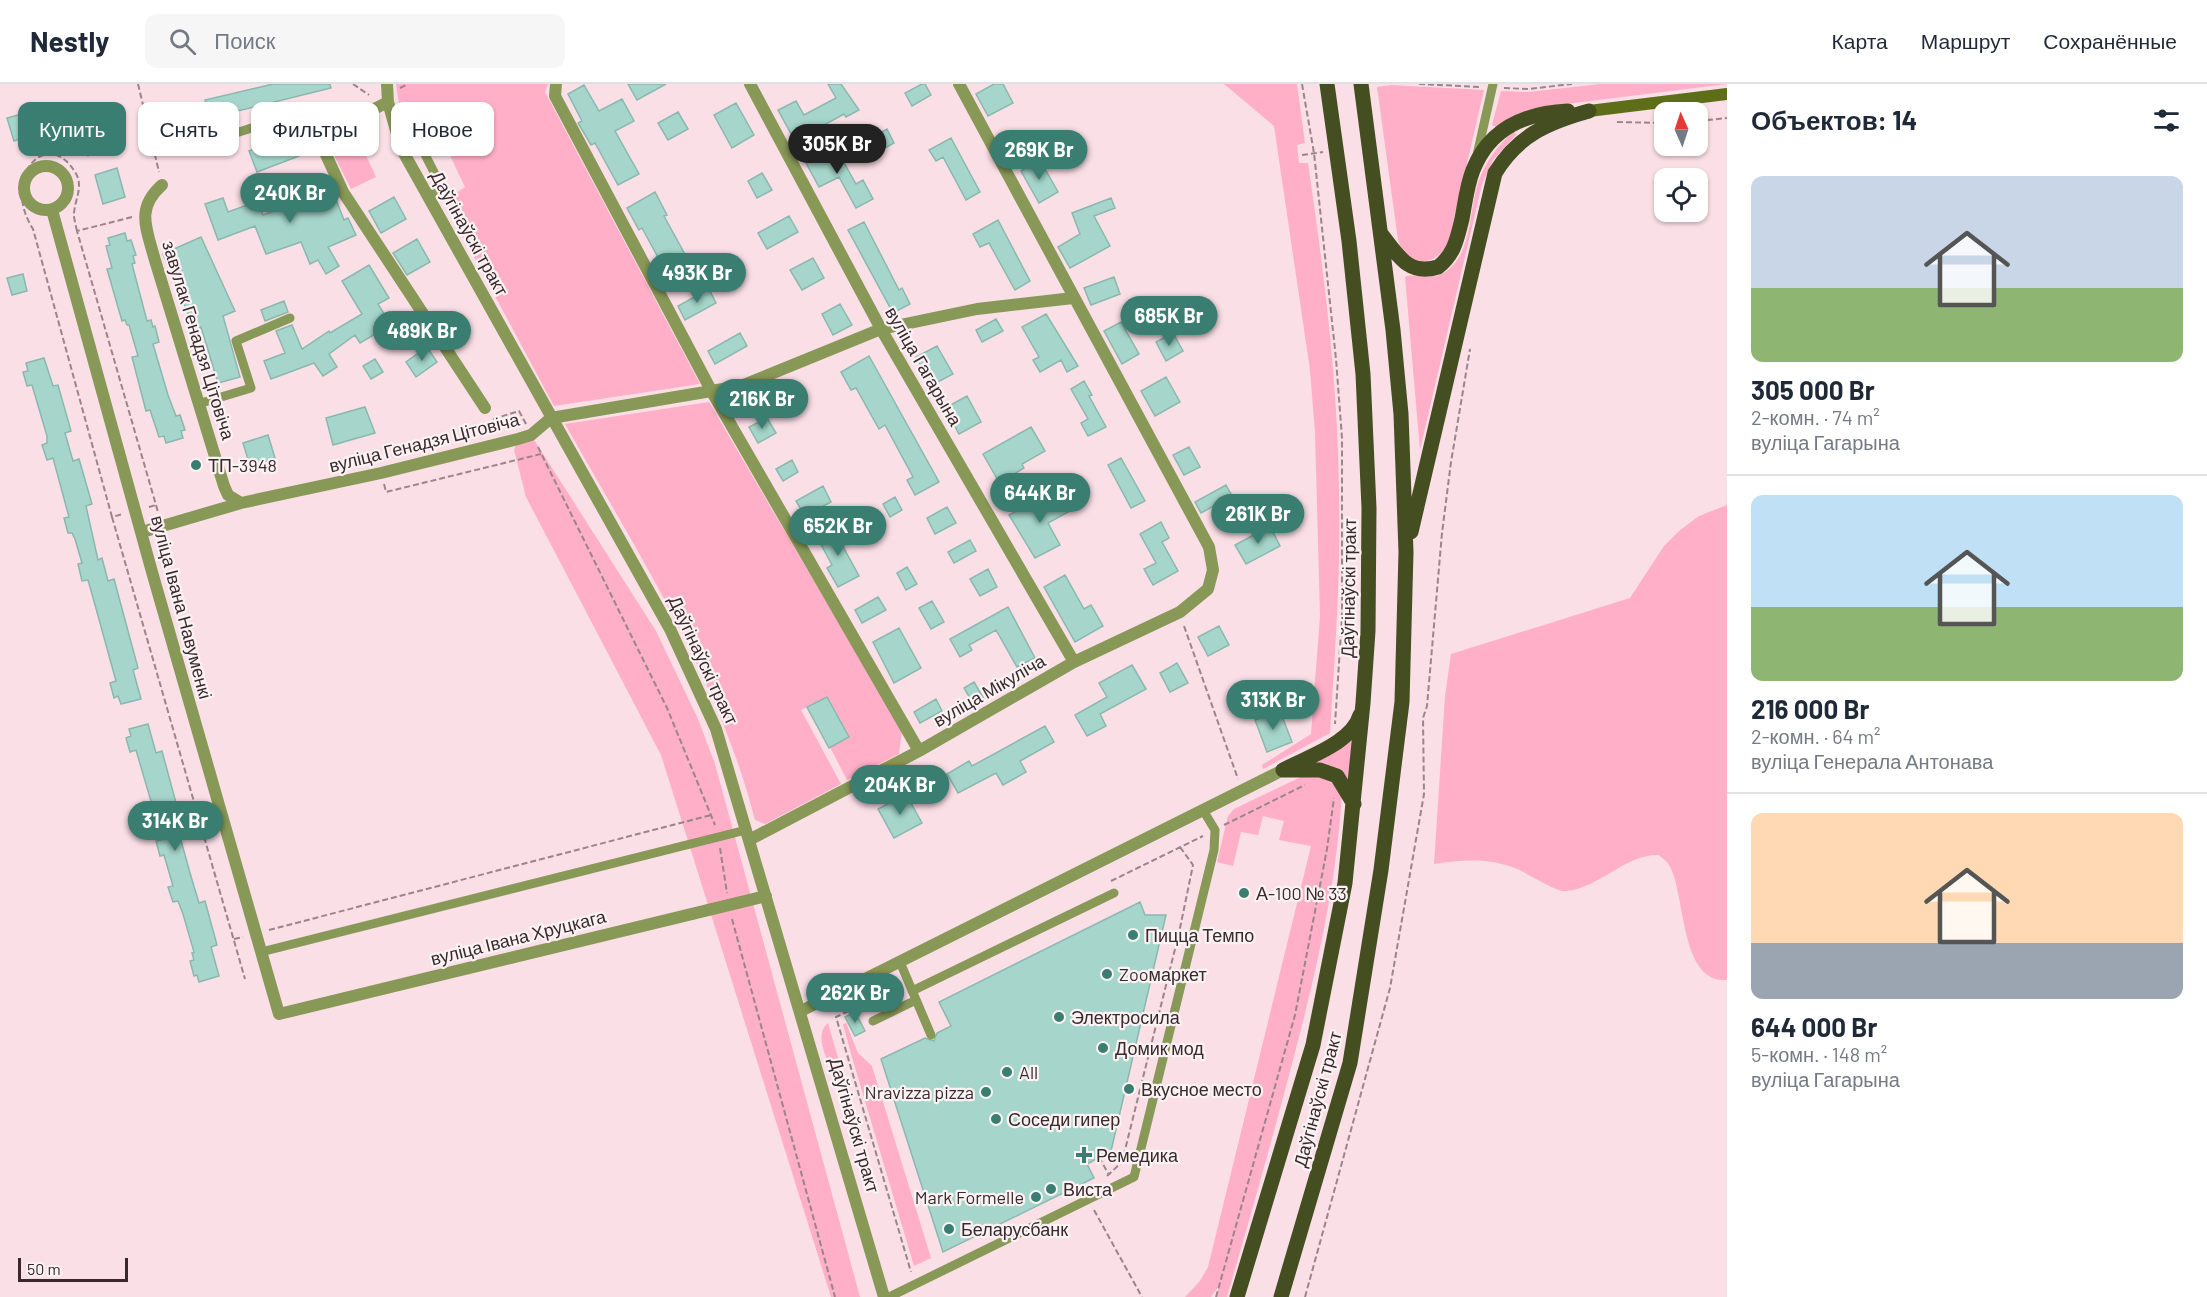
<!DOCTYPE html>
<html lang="ru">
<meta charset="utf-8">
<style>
:root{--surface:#fff;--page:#f6f6f7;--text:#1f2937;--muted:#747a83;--line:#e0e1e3;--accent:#3a7e72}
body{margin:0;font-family:Barlow,sans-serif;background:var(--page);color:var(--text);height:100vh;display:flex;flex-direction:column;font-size:22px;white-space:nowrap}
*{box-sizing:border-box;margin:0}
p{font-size:20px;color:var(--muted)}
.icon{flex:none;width:33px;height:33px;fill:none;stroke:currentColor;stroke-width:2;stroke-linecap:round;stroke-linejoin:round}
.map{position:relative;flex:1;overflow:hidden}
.sheet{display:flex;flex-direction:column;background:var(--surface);width:480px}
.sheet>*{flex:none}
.hud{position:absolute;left:18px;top:18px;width:570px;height:54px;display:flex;gap:12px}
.needle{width:39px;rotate:357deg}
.fabs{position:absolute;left:1654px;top:18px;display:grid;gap:12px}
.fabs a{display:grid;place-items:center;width:54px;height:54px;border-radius:12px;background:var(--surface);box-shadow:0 2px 4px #0004;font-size:30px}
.scale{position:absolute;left:18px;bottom:15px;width:110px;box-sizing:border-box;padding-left:6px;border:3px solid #39292e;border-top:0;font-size:16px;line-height:21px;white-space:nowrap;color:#39292e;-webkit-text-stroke:4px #fbf2f4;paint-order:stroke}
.price{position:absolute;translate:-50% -51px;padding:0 14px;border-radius:21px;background:var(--accent);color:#fff;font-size:20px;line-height:39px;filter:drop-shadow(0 2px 3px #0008)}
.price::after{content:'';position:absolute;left:50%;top:36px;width:18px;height:14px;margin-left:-9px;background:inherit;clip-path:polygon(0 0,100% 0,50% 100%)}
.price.on{background:#222;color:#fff}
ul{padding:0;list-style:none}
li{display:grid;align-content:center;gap:12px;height:318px;padding:0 24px}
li+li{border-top:2px solid var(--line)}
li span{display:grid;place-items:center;height:186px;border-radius:12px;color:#555}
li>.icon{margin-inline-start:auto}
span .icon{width:108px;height:108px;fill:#fffc;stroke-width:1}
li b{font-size:26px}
h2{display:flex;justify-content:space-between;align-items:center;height:72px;padding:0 24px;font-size:26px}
.tag{padding:0 21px;border-radius:12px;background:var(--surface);box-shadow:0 2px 4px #0004;font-size:21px;line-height:54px}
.tag.on{background:var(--accent);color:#fff}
header{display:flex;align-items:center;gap:36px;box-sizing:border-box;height:84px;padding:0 30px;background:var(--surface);border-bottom:2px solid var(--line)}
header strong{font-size:28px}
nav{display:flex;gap:33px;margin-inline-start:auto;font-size:21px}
.search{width:420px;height:54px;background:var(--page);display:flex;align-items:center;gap:15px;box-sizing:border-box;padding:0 21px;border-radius:12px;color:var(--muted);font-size:22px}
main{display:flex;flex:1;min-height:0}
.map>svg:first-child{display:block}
</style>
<header>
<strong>Nestly</strong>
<div class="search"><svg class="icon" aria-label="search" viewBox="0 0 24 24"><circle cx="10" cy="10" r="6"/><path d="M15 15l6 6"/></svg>Поиск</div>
<nav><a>Карта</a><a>Маршрут</a><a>Сохранённые</a></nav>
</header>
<main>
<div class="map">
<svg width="1727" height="1213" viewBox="0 0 1727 1213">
<rect width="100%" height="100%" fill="#fadfe7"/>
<!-- green -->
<path fill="#ffafc7" d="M 396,0 L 548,0 L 545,8 L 700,300 L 554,322 L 444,117 L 465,103 L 428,25 L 408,33 L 400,26 Z
M 1224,0 L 1297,0 L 1305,59 L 1297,61 L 1299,79 L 1308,79 C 1324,188 1338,298 1339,409 C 1341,489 1335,569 1330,649 L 1263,685 L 1262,681 L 1311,650 L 1320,532 L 1315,349 L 1310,286 L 1274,42 Z
M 1600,0 L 1727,0 L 1542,23 L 1514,31 L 1496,43 L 1492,41 L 1501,7 L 1528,8 Z
M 1391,1 L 1484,6 L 1448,161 C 1432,184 1407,184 1398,156 L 1377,3 Z
M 1514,47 L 1516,51 L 1493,76 L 1482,100 L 1420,366 L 1405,193 C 1417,188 1427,199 1445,188 C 1472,171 1469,127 1478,99 C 1485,78 1497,62 1514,47 Z
M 358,54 L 376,93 L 351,105 L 333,69 Z
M 709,318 L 902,647 L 899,670 L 847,696 L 830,663 L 849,653 L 827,613 L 801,626 L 841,700 L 765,740 L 755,736 C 718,592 637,468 565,340 Z
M 531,351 L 656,547 L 698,635 L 715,680 L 860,1213 L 831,1213 L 661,671 L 526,413 L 514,366 L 518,355 Z
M 1727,421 L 1727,896 C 1679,900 1686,808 1669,781 C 1667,777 1662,774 1659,771 C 1625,770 1600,804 1566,807 C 1555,808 1525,787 1512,783 C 1486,774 1461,776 1434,780 L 1445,612 L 1451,570 L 1630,514 L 1664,462 L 1679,447 L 1699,432 Z
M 1354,655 L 1349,696 L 1338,685 L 1312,680 Z
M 1309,689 L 1328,691 L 1342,708 C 1337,799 1316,889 1293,976 C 1272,1056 1250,1134 1227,1213 L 1216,1213 L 1219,1202 L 1211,1213 L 1185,1213 L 1200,1197 L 1208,1183 L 1311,762 L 1279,756 L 1284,737 L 1263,732 L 1258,751 L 1241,748 L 1233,782 L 1217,778 L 1228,732 L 1234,725 Z
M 828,939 L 841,984 L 831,986 C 826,971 814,951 828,939 Z
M 846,939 L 858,969 L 872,982 L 931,1174 L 914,1182 L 851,970 L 843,940 Z"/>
<!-- building -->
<path fill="#a6d6cb" stroke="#8ab8ae" stroke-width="1.5" d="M 273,0 L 330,0 L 331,4 L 209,34 L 205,16 Z
M 628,0 L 666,0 L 637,16 Z
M 828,0 L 841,0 L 859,26 L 846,33 L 844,30 L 795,57 L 778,26 L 796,17 L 804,31 L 836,14 Z
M 922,0 L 925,0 L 931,11 L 912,22 L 905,9 Z
M 994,0 L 1003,0 L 1013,19 L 988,32 L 976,10 Z
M 584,1 L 599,27 L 622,15 L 634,37 L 615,47 L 639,90 L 618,101 L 595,59 L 591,61 L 584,49 L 578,39 L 582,37 L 568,10 Z
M 736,19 L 754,51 L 732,64 L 714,31 Z
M 36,26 L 42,48 L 14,57 L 7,34 Z
M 678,28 L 688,45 L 668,56 L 658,39 Z
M 77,36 L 102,54 L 88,72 L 63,55 Z
M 887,45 L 894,59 L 871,72 L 864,58 Z
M 292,51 L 299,72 L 257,88 L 249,67 Z
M 951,54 L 980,108 L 966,116 L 943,73 L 936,77 L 929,66 Z
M 834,61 L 856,100 L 863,96 L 873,115 L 856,124 L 839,93 L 819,103 L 805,77 Z
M 1040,76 L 1058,108 L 1039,119 L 1021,87 Z
M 117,84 L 125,113 L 103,120 L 95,91 Z
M 762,89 L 772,106 L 757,114 L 748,97 Z
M 315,96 L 321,113 L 333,108 L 344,136 L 348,134 L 356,151 L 328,163 L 339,182 L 326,190 L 318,176 L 310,180 L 301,158 L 266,170 L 255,142 L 218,156 L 205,120 L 223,114 L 228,128 L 258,117 L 263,131 L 296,119 L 291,106 Z
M 655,108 L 667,131 L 664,132 L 687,174 L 665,186 L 642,144 L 639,146 L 627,124 Z
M 394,113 L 406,135 L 381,149 L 369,127 Z
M 1111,114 L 1115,124 L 1094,132 L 1110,162 L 1070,184 L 1058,163 L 1080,150 L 1072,129 Z
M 789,132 L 798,148 L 767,165 L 758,149 Z
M 998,136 L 1030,197 L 1015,206 L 989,159 L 980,163 L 973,150 Z
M 864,138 L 899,206 L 902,204 L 910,220 L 893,229 L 848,146 Z
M 125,149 L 127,157 L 131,156 L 136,171 L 133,172 L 135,179 L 132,180 L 147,237 L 151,236 L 153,243 L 155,242 L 159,258 L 153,260 L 168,311 L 176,332 L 180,331 L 185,346 L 181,347 L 183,354 L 166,359 L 164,352 L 159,353 L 150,326 L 146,327 L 132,273 L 138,272 L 129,241 L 127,241 L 125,236 L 122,237 L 107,185 L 112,184 L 106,162 L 110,161 L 108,154 Z
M 201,153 L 235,227 L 223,232 L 240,293 L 218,299 L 201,243 L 195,246 L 163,170 Z
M 417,155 L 430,178 L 407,191 L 393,169 Z
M 813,174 L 824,194 L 802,206 L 790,186 Z
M 369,181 L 389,214 L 378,220 L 391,241 L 360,259 L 355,251 L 329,270 L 337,283 L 323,292 L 314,279 L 271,295 L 264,277 L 285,269 L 276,247 L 292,241 L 302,265 L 329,247 L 330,249 L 362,230 L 342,197 Z
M 23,190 L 27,207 L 12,211 L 7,194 Z
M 1114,193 L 1120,210 L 1091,221 L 1084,204 Z
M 709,205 L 716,219 L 685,236 L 678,222 Z
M 284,217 L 288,228 L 265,237 L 261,226 Z
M 840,220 L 852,241 L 833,251 L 822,230 Z
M 1046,230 L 1078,282 L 1067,288 L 1061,276 L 1040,288 L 1033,276 L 1039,273 L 1022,243 Z
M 996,235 L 1003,247 L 982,258 L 976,246 Z
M 1121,238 L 1139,270 L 1122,280 L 1104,247 Z
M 740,249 L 747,262 L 715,280 L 708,267 Z
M 1173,249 L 1183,267 L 1166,277 L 1156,258 Z
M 937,262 L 953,290 L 932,301 L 916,273 Z
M 427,263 L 437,278 L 416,293 L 406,278 Z
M 869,272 L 939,398 L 915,411 L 907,396 L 913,393 L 885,341 L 879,345 L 856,304 L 851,306 L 841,288 Z
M 44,274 L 53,302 L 58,301 L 71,347 L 65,349 L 73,377 L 79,375 L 92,420 L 86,422 L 98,476 L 102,474 L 108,497 L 114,495 L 138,584 L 133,586 L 141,615 L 121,620 L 118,612 L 114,614 L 110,599 L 116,597 L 92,510 L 88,496 L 82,497 L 78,480 L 82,479 L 75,455 L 72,449 L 68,449 L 64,434 L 69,433 L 53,374 L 47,376 L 42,361 L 47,359 L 47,352 L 32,301 L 27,302 L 23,288 L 28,287 L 26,279 Z
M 375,275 L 383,288 L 371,295 L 363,282 Z
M 1166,293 L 1180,318 L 1155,332 L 1141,307 Z
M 1084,297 L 1092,311 L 1089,312 L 1106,343 L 1088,352 L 1081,339 L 1088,335 L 1071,305 Z
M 967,312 L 981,338 L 959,350 L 945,324 Z
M 365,323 L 375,349 L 333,361 L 326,334 Z
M 767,334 L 776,349 L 758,359 L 749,343 Z
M 1031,343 L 1045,367 L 1022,380 L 1024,384 L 1011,392 L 1016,400 L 1004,407 L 983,370 Z
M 268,351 L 275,374 L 250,382 L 243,359 Z
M 1189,363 L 1200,383 L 1184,391 L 1173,371 Z
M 1121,374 L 1145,417 L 1131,424 L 1108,381 Z
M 792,376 L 798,388 L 783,397 L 776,385 Z
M 1226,401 L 1232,412 L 1201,429 L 1195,418 Z
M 823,402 L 831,418 L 805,432 L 796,417 Z
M 1071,411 L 1077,423 L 1048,439 L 1060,461 L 1035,474 L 1009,431 L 1040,414 L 1046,425 Z
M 895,413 L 902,426 L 890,433 L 883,420 Z
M 947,423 L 956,439 L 935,450 L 927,434 Z
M 1161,438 L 1169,454 L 1162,458 L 1178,487 L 1153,501 L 1144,485 L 1156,479 L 1140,450 Z
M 837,442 L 844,455 L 840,457 L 859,492 L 838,503 L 827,484 L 832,481 L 817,453 Z
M 1270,442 L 1280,462 L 1246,480 L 1235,461 Z
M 970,456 L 976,467 L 954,479 L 948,468 Z
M 907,483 L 917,500 L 906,506 L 897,489 Z
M 988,485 L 997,503 L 980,512 L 970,495 Z
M 1065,491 L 1084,525 L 1091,521 L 1103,542 L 1075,558 L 1044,503 Z
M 878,513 L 886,526 L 862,539 L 855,526 Z
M 932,517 L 944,538 L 931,545 L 919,524 Z
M 1008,523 L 1035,574 L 1017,583 L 996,546 L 969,561 L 972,566 L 960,573 L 950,555 Z
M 1219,542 L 1229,561 L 1208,572 L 1198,553 Z
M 899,544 L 921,584 L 894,599 L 873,558 Z
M 1177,579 L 1188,599 L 1170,608 L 1160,589 Z
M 1132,581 L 1146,605 L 1100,630 L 1106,642 L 1087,652 L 1075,631 L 1107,613 L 1099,599 Z
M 974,598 L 984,615 L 974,621 L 964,604 Z
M 827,613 L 849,653 L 829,664 L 807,623 Z
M 936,615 L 942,627 L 920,639 L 914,628 Z
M 1280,627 L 1292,658 L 1267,668 L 1255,636 Z
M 148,640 L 156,669 L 162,667 L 182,741 L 177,742 L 190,789 L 199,819 L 205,817 L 217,861 L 211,863 L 219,892 L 199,898 L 197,891 L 194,892 L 190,877 L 194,876 L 192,869 L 194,868 L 183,830 L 178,817 L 173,818 L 168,803 L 173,802 L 164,771 L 160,772 L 156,757 L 161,756 L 160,748 L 136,666 L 130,668 L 126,654 L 131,652 L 129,645 Z
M 1045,642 L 1054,658 L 1020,677 L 1026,688 L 1003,701 L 996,689 L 958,709 L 947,690 L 969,677 L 972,682 Z
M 906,710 L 922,739 L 894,754 L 878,725 Z
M 1140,818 L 1145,831 L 1166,831 L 1111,1067 L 1087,1080 L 1094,1094 L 943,1168 L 881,975 L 925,954 L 934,957 L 937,949 L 951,942 L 939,918 Z
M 855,928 L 865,947 L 855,952 L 845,933 Z"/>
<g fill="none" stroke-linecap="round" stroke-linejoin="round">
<!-- path -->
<path stroke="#9a858b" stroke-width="2" stroke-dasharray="6 3" stroke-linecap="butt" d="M 138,0 L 159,88
M 353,0 L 369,11
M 1302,0 L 1314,69 L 1336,275 L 1342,354 L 1342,533 L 1335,640
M 1419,0 L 1480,3
M 400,4 L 408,0
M 1504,4 L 1528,5 L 1572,0
M 1698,37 L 1727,34
M 1617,38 L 1665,39
M 1302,71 L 1323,68
M 132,133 L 77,147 L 158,428
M 77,147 C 76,143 75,138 74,133 C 73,118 85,103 75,88 C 47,42 0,93 33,145 L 112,433 L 123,430
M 493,335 L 519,327 L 526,340
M 538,363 L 667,624 L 715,741
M 349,381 L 375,374 L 376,378
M 384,400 L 386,408 L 541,370
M 149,423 L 156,421
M 112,433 L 245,895
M 1184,542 L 1238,695
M 1224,741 L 1305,701
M 720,764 L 727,809
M 1111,797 L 1203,752
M 732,835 L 835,1213
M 269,846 L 711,731
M 234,855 L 243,853
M 897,903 L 836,933 L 911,1188
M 1099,1073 L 1109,1091
M 1107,1092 L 1122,1078 L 1179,849 L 1193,781 L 1180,763
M 1094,1126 L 1142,1213
M 1216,1213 L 1295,931 L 1327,765 L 1334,714
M 1305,1213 L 1390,904 L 1424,710 L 1423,634 L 1427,622 L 1442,449 L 1451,378 L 1470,265"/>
<!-- lane -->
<path stroke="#889857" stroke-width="9" d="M 392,36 L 412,45 L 438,96 L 430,117
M 236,49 L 295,30 C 310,31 312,41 318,53
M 1477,71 L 1493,0
M 198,320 L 251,304 L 236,257 L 290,234
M 261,868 L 746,746
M 900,878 L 931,951
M 912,907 L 1114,809
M 873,937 L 916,916
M 889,1213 L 1134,1093 L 1214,766 L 1215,746 L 1203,726"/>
<!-- street -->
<path stroke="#889857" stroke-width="12" d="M 387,0 L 388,18 L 401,64 L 670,545 L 716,645 L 884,1213
M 556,0 L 555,12 L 712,308 L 919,667
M 750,0 L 881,245 L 1074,578
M 388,18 L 318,53 L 343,108 L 485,324
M24 104a22 22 0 1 1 44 0a22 22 0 1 1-44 0Z
M 162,101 C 136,124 146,143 154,173 L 224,402 L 228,411 L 241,419
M 52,126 L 152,488 L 279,930 L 766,812
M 142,448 L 241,419 L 381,389 L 518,355 L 531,351 L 551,334 L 741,302 L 881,245 L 977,225 L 1073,214
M 749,756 L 919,667 L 1074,578 L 1180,528 L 1208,505 L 1213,486 L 1209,463 L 959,0
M 801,927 L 1283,686"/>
<!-- secondary -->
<path stroke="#5e6e18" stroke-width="12" d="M 1589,27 L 1727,10"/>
<!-- primary -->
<path stroke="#444e21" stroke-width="15" d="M 1382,151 C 1398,172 1409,192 1438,183 C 1455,170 1457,154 1462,135 C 1465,119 1467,101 1473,86 C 1490,43 1526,29 1568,27
M 1411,448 L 1495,89 C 1518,51 1549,38 1589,27
M 1283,686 C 1307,673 1352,659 1360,631
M 1286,686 L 1320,686 L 1337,692 L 1354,720
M 1237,1213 L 1313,961 L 1345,799 L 1363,619 L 1368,547 L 1369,424 L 1363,290 L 1349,157 L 1327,0
M 1281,1213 L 1350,979 L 1381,786 L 1402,618 L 1406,468 L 1401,330 L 1393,246 L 1361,0"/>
</g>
<!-- markers -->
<g fill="#3a7e72" stroke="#fbf2f4" stroke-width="2">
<circle cx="196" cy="381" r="6"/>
<circle cx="1244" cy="809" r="6"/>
<circle cx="1133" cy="851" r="6"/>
<circle cx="1107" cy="890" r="6"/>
<circle cx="1059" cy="933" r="6"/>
<circle cx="1103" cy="964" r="6"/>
<circle cx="1007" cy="988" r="6"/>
<circle cx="1129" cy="1005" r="6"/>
<circle cx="986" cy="1008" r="6"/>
<circle cx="996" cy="1035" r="6"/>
<path d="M1081 1062h6v6h6v6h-6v6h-6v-6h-6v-6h6z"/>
<circle cx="1051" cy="1105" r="6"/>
<circle cx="1036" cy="1113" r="6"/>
<circle cx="949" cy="1145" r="6"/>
</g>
<g text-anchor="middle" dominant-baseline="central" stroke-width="4.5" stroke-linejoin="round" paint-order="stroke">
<!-- street labels -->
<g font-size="18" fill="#39292e" stroke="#fbf2f4">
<text transform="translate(470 149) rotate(61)">Даўгінаўскі тракт</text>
<text transform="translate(199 256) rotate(73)">завулак Генадзя Цітовіча</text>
<text transform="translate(924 282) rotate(60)">вуліца Гагарына</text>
<text transform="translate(424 358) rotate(-14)">вуліца Генадзя Цітовіча</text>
<text transform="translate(1348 504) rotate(-89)">Даўгінаўскі тракт</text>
<text transform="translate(182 523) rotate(75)">вуліца Івана Навуменкі</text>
<text transform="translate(704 576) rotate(65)">Даўгінаўскі тракт</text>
<text transform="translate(989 606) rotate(-30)">вуліца Мікуліча</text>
<text transform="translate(518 853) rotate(-14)">вуліца Івана Хруцкага</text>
<text transform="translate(1317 1015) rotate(-75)">Даўгінаўскі тракт</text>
<text transform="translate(855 1041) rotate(74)">Даўгінаўскі тракт</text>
</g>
<!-- poi labels -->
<g font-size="18" fill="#39292e" stroke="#fbf2f4" text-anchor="start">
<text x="208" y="381">ТП-3948</text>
<text x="1256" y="809">А-100 № 33</text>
<text x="1145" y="851">Пицца Темпо</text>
<text x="1119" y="890">Zooмаркет</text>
<text x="1071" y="933">Электросила</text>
<text x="1115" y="964">Домик мод</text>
<text x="1019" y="988">All</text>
<text x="1141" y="1005">Вкусное место</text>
<text x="974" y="1008" text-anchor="end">Nravizza pizza</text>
<text x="1008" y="1035">Соседи гипер</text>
<text x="1096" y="1071">Ремедика</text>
<text x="1063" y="1105">Виста</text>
<text x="1024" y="1113" text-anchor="end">Mark Formelle</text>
<text x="961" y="1145">Беларусбанк</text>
</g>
</g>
</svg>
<div class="fabs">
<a><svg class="needle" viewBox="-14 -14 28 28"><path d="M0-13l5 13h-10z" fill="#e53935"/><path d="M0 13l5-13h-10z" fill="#747a83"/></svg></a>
<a><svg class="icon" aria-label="locate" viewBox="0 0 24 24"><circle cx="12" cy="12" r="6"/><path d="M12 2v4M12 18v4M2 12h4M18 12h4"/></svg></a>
</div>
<div class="scale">50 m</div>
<b class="price on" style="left:837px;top:91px">305K Br</b>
<b class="price" style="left:1039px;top:97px">269K Br</b>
<b class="price" style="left:290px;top:140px">240K Br</b>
<b class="price" style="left:697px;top:220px">493K Br</b>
<b class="price" style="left:1169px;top:263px">685K Br</b>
<b class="price" style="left:422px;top:278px">489K Br</b>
<b class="price" style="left:762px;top:346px">216K Br</b>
<b class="price" style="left:1040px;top:440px">644K Br</b>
<b class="price" style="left:1258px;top:461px">261K Br</b>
<b class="price" style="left:838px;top:473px">652K Br</b>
<b class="price" style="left:1273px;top:647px">313K Br</b>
<b class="price" style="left:900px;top:732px">204K Br</b>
<b class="price" style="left:175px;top:768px">314K Br</b>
<b class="price" style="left:855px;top:940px">262K Br</b>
<div class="hud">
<a class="tag on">Купить</a>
<a class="tag">Снять</a>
<a class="tag">Фильтры</a>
<a class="tag">Новое</a>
</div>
</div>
<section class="sheet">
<h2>Объектов: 14<svg class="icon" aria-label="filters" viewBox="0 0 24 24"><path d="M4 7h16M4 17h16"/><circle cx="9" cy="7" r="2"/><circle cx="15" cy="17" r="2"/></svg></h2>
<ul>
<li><span style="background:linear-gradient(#c9d6e8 60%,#8fb573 0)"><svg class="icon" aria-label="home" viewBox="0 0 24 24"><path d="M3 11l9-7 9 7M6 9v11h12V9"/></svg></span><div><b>305 000 Br</b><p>2-комн. · 74 m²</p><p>вуліца Гагарына</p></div></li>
<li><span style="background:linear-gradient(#bfe0f5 60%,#8fb573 0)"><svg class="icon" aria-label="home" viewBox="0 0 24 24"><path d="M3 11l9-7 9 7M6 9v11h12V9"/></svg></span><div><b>216 000 Br</b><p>2-комн. · 64 m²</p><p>вуліца Генерала Антонава</p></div></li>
<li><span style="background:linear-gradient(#ffd9b3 70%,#9aa5b1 0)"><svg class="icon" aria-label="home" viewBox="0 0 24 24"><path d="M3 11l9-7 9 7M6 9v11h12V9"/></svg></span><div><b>644 000 Br</b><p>5-комн. · 148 m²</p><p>вуліца Гагарына</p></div></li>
</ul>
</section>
</main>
